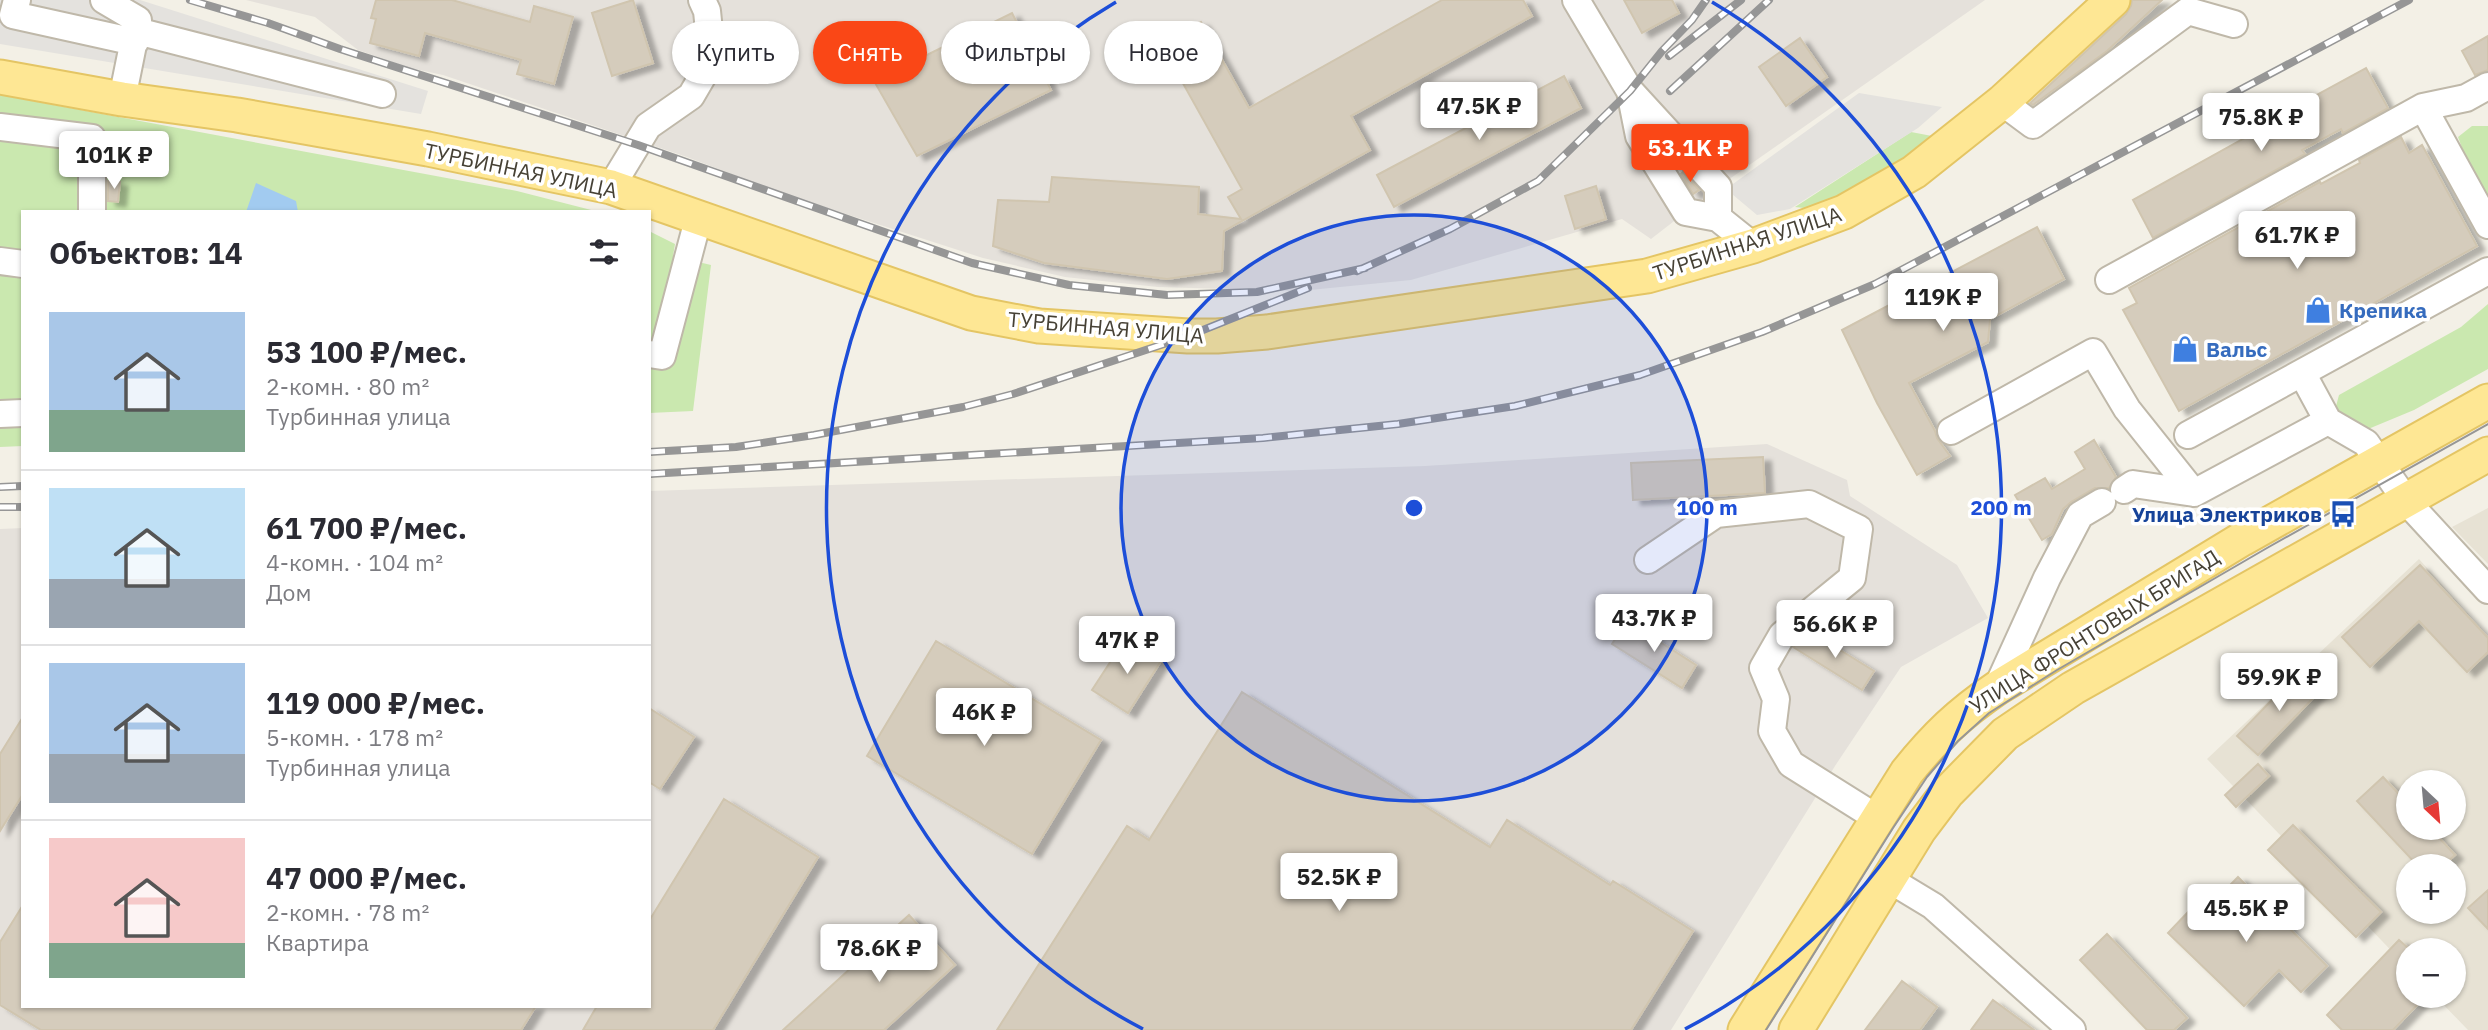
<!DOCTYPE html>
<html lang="ru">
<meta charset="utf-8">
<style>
:root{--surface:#fff;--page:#f7f7f7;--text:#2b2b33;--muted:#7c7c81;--line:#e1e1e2;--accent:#fa4716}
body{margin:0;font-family:"IBM Plex Sans",sans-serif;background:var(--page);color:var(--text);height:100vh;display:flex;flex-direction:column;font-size:26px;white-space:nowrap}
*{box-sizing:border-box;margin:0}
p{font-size:23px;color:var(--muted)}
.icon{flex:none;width:38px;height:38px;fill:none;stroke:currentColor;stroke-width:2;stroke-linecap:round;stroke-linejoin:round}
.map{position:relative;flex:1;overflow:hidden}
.sheet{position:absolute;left:21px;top:210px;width:630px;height:798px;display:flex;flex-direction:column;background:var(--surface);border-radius:0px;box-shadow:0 2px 5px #0004}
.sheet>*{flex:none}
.top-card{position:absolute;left:672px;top:21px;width:665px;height:63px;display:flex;gap:14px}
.needle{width:46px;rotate:154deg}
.controls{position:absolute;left:2396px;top:770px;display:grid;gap:14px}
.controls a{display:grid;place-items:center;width:70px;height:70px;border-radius:50%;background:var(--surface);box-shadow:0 2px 5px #0004;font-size:35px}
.price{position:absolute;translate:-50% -60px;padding:0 16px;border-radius:7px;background:#fff;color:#222;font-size:23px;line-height:46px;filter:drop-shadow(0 2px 4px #0008)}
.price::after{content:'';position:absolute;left:50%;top:42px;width:21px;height:16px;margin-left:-10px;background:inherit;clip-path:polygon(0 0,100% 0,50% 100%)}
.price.current{background:var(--accent);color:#fff}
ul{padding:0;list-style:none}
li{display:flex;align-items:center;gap:21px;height:175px;padding:0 28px}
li+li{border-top:2px solid var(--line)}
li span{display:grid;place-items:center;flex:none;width:196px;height:140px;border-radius:0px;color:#555}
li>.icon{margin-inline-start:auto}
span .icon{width:84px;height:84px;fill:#fffc;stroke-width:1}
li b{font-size:30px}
h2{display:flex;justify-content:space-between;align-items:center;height:84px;padding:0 28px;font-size:30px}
.chip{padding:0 24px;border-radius:32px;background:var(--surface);box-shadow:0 2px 5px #0004;font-size:24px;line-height:63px}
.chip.current{background:var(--accent);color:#fff}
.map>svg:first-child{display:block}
</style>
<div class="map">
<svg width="2488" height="1030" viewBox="0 0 2488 1030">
<defs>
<filter id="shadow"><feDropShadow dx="8" dy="4.5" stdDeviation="2" flood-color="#0004"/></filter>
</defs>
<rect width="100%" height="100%" fill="#f3f0e6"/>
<!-- residential -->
<path fill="#e7e2d4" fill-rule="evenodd" d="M 2488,508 L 2488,564 L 2452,527 Z
M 2419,559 L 2488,636 L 2488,1030 L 2468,1030 L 2435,996 L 2454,996 L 2454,950 L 2408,950 L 2408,968 L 2207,759 ZM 2408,782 L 2454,782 L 2454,828 L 2408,828 ZM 2408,866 L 2454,866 L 2454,912 L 2408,912 Z"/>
<!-- industrial -->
<path fill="#e5e1db" d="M 246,0 L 1985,0 L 1718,187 L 1651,239 L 1622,219 L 1411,280 L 1300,291 L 1158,287 L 1065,277 L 983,258 L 787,195 L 687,157 L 443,75 L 410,68 L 358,50 L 315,17 Z
M 1767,444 L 1847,480 L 1850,496 L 1957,565 L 1988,618 L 1901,667 L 1835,766 L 1671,1030 L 0,1030 L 0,529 L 23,528 L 23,1006 L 649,1006 L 649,491 L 1425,466 Z"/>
<!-- green -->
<path fill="#cae8af" d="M 0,95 L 517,191 L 599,212 L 23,212 L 23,446 L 0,447 Z
M 2472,126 L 2488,126 L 2488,211 L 2481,199 L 2458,137 Z
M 1911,132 L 1932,136 L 1902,160 L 1813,209 L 1795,207 Z
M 649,231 L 675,244 L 673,256 L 711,265 L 693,411 L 649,413 Z
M 2488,304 L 2488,369 L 2414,410 L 2361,432 L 2335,410 L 2339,395 L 2461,327 Z"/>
<!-- parking -->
<path fill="#e4e2de" d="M 0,0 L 140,0 L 428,91 L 421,114 L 0,44 Z
M 1859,93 L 1942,107 L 1918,128 L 1790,209 L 1757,215 L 1726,189 Z"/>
<!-- water -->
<path fill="#a2cbf0" d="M 256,183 L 296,201 L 298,212 L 246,212 Z"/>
<!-- building -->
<path fill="#d5ccbc" stroke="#d0c5af" stroke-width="2" filter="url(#shadow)" d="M 376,0 L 452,0 L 530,22 L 534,6 L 573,17 L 554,84 L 517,74 L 521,60 L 425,33 L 419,56 L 370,43 L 376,19 L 371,18 Z
M 633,0 L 653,63 L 612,76 L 592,13 Z
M 1442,0 L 1523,0 L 1532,16 L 1351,116 L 1370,150 L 1224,231 L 1222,271 L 1167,279 L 1044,263 L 993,246 L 998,200 L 1049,202 L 1052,177 L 1199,187 L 1198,214 L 1241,219 L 1228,197 L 1242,189 L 1161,44 L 1201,22 L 1249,108 Z
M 1624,0 L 1672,0 L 1679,13 L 1642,33 Z
M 2132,0 L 2162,0 L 2107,51 L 2033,105 L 2030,103 L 2126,14 L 2131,6 Z
M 1012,13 L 1051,90 L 917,156 L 874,81 Z
M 2488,36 L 2488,70 L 2475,75 L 2462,51 Z
M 1800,38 L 1827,77 L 1786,106 L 1759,67 Z
M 2366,68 L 2388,108 L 2343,133 L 2341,129 L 2302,150 L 2305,154 L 2153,238 L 2133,200 L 2248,136 L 2247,133 Z
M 1564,76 L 1581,108 L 1394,207 L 1377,175 Z
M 2401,137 L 2409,153 L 2422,145 L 2477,246 L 2179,411 L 2123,310 L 2137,303 L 2129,288 L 2320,182 L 2321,184 L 2360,163 L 2359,160 Z
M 1683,172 L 1699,190 L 1693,194 L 1681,174 Z
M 108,181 L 120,182 L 118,202 L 108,201 Z
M 1596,186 L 1606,219 L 1575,229 L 1565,196 Z
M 2037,227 L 2064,279 L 1990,319 L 1988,342 L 1909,383 L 1935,431 L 1937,438 L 1950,456 L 1917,475 L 1877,403 L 1842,330 Z
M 2094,440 L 2116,477 L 2109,488 L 2095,488 L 2071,502 L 2063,509 L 2052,534 L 2042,540 L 2015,495 L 2045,478 L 2052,489 L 2085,469 L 2075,452 Z
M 1763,457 L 1765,493 L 1633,500 L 1631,463 Z
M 2420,565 L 2488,638 L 2488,652 L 2467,672 L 2419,621 L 2370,667 L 2342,637 Z
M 1627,621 L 1696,665 L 1682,688 L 1612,644 Z
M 1811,632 L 1874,671 L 1862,690 L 1793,647 Z
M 1126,638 L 1161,661 L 1128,713 L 1092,690 Z
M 936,641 L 1101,740 L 1032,854 L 867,756 Z
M 2301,670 L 2321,690 L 2258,755 L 2237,736 Z
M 1242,692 L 1490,847 L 1507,820 L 1610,885 L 1613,881 L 1693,931 L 1631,1030 L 997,1030 L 1127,826 L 1149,840 Z
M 649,708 L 694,737 L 660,789 L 649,782 Z
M 23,717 L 23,794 L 0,831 L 0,754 Z
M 2258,764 L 2269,776 L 2236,807 L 2225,795 Z
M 2383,777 L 2408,804 L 2408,828 L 2430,828 L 2455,855 L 2443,866 L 2418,866 L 2357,801 Z
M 724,799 L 818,857 L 713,1030 L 583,1030 L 597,1006 L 649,1006 L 649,921 Z
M 2293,825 L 2381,912 L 2356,937 L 2268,850 Z
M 2238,877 L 2327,966 L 2301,992 L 2279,970 L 2244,1006 L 2168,933 L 2190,910 L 2198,918 Z
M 2488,890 L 2488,929 L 2468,908 Z
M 23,905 L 23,1006 L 536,1006 L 521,1030 L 41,1030 L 0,1005 L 0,942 Z
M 909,915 L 955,965 L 884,1030 L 783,1030 Z
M 2107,934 L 2187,1018 L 2174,1030 L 2147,1030 L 2080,960 Z
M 2399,940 L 2408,948 L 2408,996 L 2426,996 L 2393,1030 L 2342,1030 L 2327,1015 Z
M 1902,981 L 1937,1007 L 1920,1030 L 1865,1030 Z
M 1993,1000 L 2034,1030 L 1971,1030 Z"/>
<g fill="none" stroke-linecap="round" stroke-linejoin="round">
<defs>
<path id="minor" d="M 17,0 L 13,15 L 135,42
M 104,0 L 138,20 L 122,99
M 1576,0 L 1630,91 L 1718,187 L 1718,218
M 137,31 L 382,94
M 1630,91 L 1639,136 L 1686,212 L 1718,218 L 1753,246
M 2002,102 L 2033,125 L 2188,11 L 2234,24
M 2423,107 L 2488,225
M 0,127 L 92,138 L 92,212
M 611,187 L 648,126 L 691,96 L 712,60 L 707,11 L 702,0
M 0,261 L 23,264
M 2109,280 L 2423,107 L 2466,98 L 2488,86
M 649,354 L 662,356 L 699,216
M 2302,373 L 2328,421 L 2366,443 L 2407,502 L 2488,590
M 0,414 L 23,413
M 1951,431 L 2093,352 L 2127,409 L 2194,493
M 2188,435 L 2488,271
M 2124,490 L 2133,484 L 2194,493 L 2328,421
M 1648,560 L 1716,514 L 1809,504 L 1859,529 L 1852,578 L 1782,635 L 1763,668 L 1776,699 L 1772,731 L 1791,764 L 1877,818
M 1997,688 L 2047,578 L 2080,515 L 2102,502
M 1890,880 L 1933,906 L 2072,1030"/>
<path id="major" d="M 0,77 L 122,99 L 237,115 L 428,149 L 611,187 L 971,313 L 1039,326 L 1188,336 L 1217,336 L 1267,332 L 1647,276 L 1753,246 L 1844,212 L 1914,172 L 2002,102 L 2113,0
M 1745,1030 L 1907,772 C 1936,736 1959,714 1997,688 L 2242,539 L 2488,401
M 1796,1030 L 1919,830 L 1947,793 L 2005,734 L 2073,688 L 2488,454"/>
</defs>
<!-- minor casing -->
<use href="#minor" stroke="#bfb8a9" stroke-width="30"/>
<!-- major casing -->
<use href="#major" stroke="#e4c564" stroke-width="37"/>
<!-- minor -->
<use href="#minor" stroke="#fff" stroke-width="26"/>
<!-- major -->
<use href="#major" stroke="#fee794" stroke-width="33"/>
<!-- tram -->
<path stroke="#969696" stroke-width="2" d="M 1766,1030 L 1893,828 L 1927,777 L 1958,741 L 1989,713 L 2057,670 L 2267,548 L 2488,424"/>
<defs>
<path id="rail" d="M 190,0 L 268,23 L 340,49 L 638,145 L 972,263 L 1069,285 L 1167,295 L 1257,292 L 1365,268
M 1669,56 L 1741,0
M 1670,91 L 1769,0
M 1357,271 L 1450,229 L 1538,181 L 1630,91 L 1662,51 L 1692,20 L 1706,0
M 649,452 L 736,447 L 814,435 L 963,407 L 1013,394 L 1188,336 L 1308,288
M 649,474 L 1263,438 L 1398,424 L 1515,406 L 1640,375 L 1762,332 L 1875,284 L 2409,0
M 0,487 L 23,486
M 0,507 L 23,507"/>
</defs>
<!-- rail casing -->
<use href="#rail" stroke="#969696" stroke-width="8"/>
<!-- rail -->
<use href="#rail" stroke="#fff" stroke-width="5" stroke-dasharray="16" stroke-linecap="butt"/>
</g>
<!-- distance rings -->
<circle cx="1414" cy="508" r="293" fill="#1d4ed8" fill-opacity=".12"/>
<g fill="none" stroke="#1d4ed8" stroke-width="3.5">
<circle cx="1414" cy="508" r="293"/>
<path d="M1143 1029A587 587 0 0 1 1116 2M1712 2A587 587 0 0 1 1685 1029"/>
</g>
<!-- icons -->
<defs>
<symbol id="shop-bare" viewBox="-9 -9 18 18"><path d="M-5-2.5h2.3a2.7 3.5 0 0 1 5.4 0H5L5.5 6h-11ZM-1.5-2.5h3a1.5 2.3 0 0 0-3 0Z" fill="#3f7fe0" stroke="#fff" stroke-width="2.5" paint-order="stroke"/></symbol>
<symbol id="bus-bare" viewBox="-9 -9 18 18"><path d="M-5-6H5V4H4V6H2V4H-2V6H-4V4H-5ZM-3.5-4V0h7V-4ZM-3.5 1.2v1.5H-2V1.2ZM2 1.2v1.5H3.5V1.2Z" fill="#1a4fb4" stroke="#fff" stroke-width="2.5" paint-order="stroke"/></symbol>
</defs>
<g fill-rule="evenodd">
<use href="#shop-bare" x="2299" y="291" width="38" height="38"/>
<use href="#shop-bare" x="2166" y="330" width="38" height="38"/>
<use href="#bus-bare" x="2324" y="495" width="38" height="38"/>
</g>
<g text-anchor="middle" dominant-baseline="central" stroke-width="7" stroke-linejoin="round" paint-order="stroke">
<!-- street labels -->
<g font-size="21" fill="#464135" stroke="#fff">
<text transform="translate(521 170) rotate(12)">ТУРБИННАЯ УЛИЦА</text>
<text transform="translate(1747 243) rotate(-18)">ТУРБИННАЯ УЛИЦА</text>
<text transform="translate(1106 327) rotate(5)">ТУРБИННАЯ УЛИЦА</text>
<text transform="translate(2094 631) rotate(-32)">УЛИЦА ФРОНТОВЫХ БРИГАД</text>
</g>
<!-- shop labels -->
<g font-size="21" font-weight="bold" fill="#366cbe" stroke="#fff" text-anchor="start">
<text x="2339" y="310">Крепика</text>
<text x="2206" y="349">Вальс</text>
</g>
<!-- transit labels -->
<g font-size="21" font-weight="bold" fill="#164399" stroke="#fff" text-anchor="end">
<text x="2322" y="514">Улица Электриков</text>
</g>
</g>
<circle cx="1414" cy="508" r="10" fill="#1d4ed8" stroke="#fff" stroke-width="3.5"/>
<g font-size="21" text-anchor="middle" font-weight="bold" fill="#1d4ed8" stroke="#fff" stroke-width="7" stroke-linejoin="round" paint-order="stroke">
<text x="1707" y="515">100 m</text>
<text x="2001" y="515">200 m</text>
</g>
</svg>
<div class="controls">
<a><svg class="needle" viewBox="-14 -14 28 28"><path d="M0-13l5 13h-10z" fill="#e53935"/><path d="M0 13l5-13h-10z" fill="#7c7c81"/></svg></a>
<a>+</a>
<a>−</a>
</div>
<b class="price" style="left:1479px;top:142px">47.5K ₽</b>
<b class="price" style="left:2261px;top:153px">75.8K ₽</b>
<b class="price current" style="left:1690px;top:184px">53.1K ₽</b>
<b class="price" style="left:114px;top:191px">101K ₽</b>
<b class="price" style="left:2297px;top:271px">61.7K ₽</b>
<b class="price" style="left:1943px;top:333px">119K ₽</b>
<b class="price" style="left:1654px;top:654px">43.7K ₽</b>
<b class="price" style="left:1835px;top:660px">56.6K ₽</b>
<b class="price" style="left:1127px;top:676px">47K ₽</b>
<b class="price" style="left:2279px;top:713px">59.9K ₽</b>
<b class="price" style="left:984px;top:748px">46K ₽</b>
<b class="price" style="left:1339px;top:913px">52.5K ₽</b>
<b class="price" style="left:2246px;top:944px">45.5K ₽</b>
<b class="price" style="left:879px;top:984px">78.6K ₽</b>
<div class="top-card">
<a class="chip">Купить</a>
<a class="chip current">Снять</a>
<a class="chip">Фильтры</a>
<a class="chip">Новое</a>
</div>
<section class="sheet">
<h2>Объектов: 14<svg class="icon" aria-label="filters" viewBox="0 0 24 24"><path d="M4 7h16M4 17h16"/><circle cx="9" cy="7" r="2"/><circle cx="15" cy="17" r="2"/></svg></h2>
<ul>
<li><span style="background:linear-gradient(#a9c7e8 70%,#7fa58c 0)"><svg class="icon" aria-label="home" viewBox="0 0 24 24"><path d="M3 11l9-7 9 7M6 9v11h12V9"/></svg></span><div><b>53 100 ₽/мес.</b><p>2-комн. · 80 m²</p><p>Турбинная улица</p></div></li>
<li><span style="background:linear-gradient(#bfe0f5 65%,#9aa5b1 0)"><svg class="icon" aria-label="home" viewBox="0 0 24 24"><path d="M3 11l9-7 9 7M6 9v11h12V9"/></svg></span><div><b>61 700 ₽/мес.</b><p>4-комн. · 104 m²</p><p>Дом</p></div></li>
<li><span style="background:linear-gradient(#a9c7e8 65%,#9aa5b1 0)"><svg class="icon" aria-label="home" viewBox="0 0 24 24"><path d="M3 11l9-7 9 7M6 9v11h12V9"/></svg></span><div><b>119 000 ₽/мес.</b><p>5-комн. · 178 m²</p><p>Турбинная улица</p></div></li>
<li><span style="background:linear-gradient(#f6c9c9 75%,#7fa58c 0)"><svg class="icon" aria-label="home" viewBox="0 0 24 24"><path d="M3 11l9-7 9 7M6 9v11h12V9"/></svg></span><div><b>47 000 ₽/мес.</b><p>2-комн. · 78 m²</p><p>Квартира</p></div></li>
</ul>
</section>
</div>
